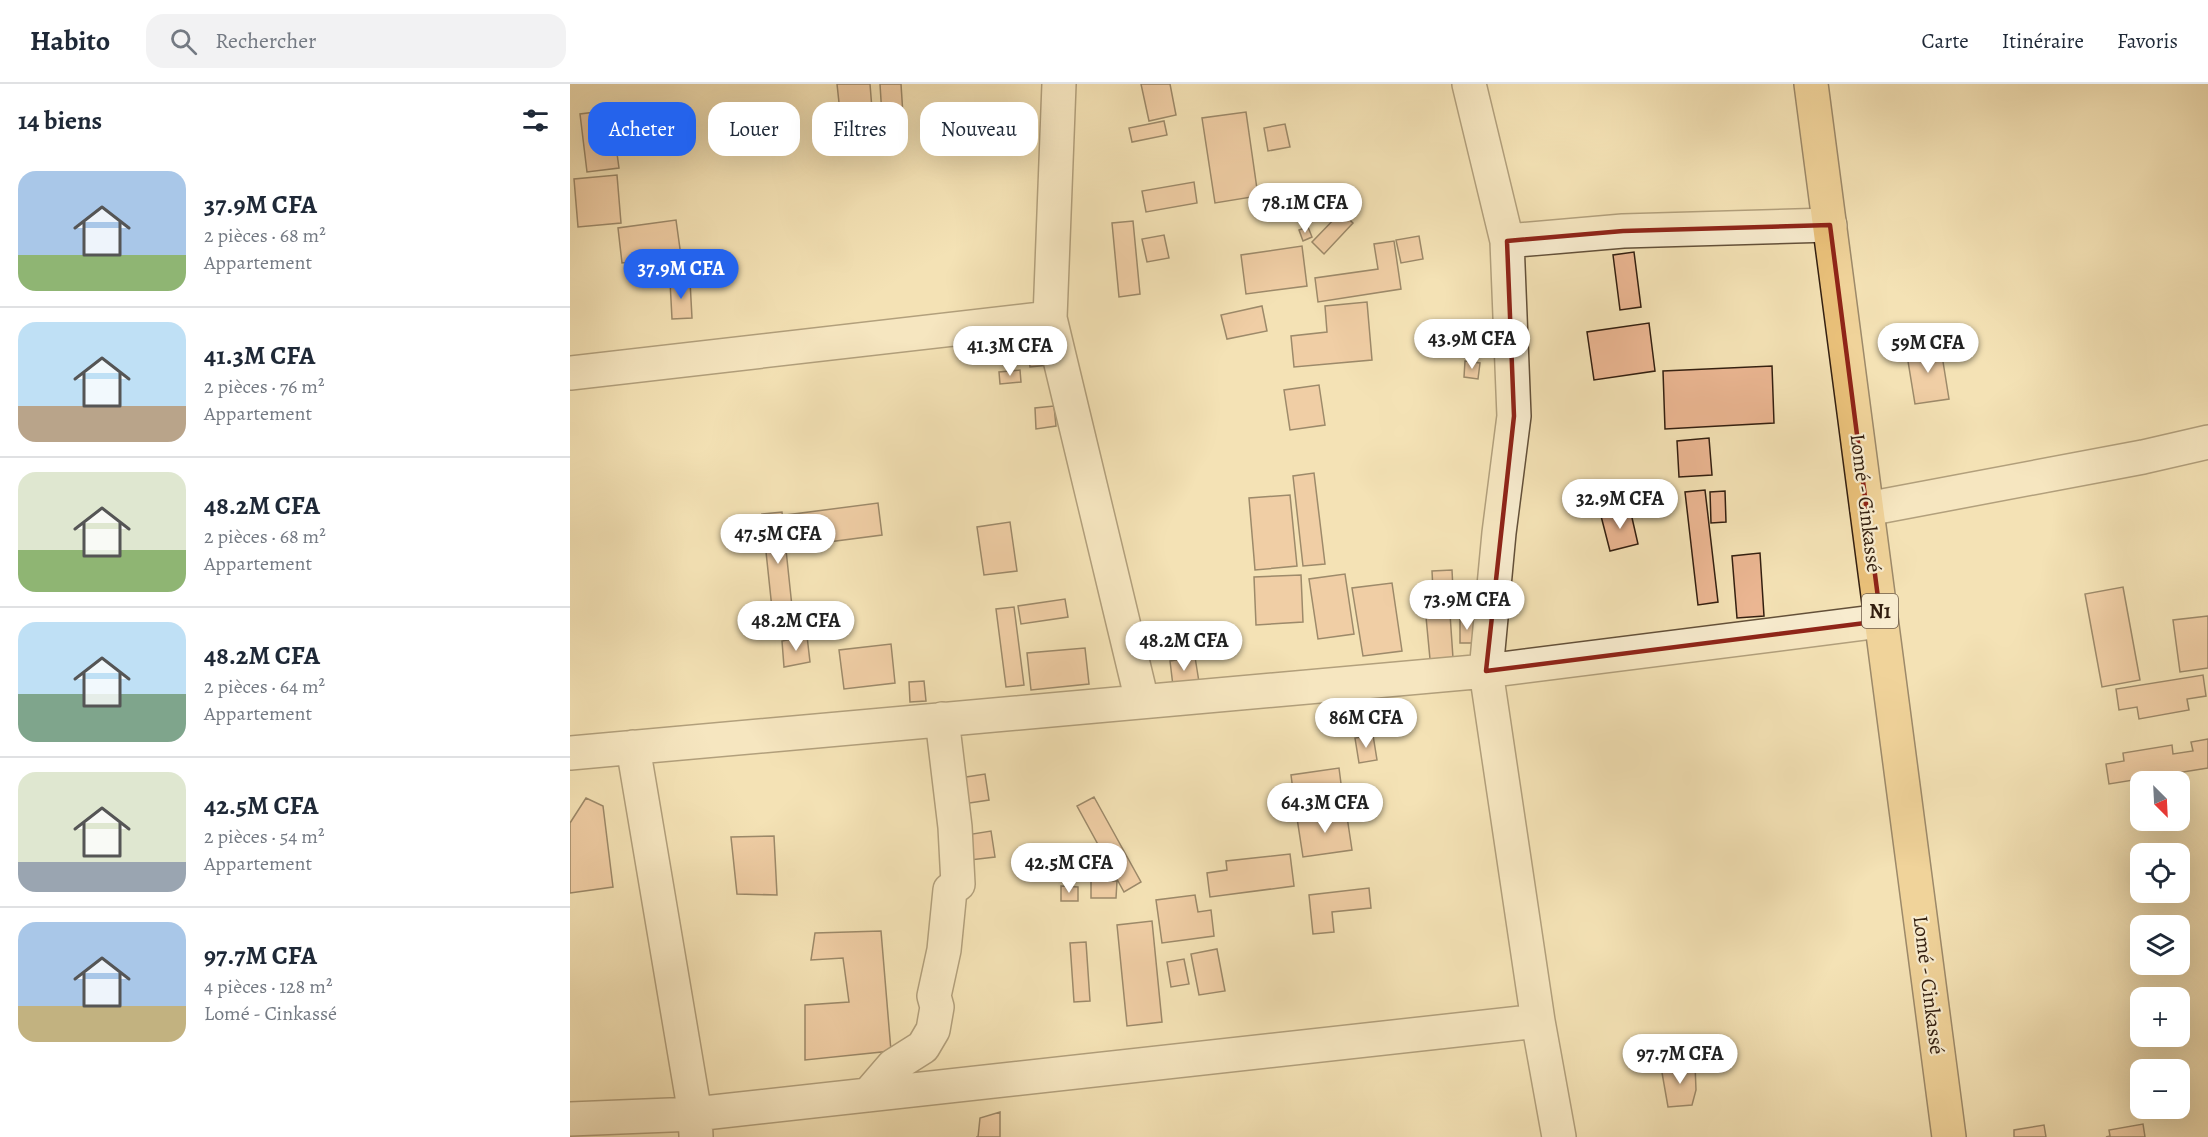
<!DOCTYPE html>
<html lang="fr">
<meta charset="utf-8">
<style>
:root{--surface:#fff;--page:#f2f2f3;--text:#1f2937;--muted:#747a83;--line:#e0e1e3;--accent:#2563eb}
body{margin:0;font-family:Alegreya,serif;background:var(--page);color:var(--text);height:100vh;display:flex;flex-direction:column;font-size:22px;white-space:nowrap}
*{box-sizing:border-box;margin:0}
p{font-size:20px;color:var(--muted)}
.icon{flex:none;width:33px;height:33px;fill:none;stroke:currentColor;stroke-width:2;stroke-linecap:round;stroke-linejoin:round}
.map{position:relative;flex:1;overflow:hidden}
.side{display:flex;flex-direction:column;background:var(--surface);width:570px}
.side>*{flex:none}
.top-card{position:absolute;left:18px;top:18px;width:570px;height:54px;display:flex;gap:12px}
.needle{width:39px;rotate:156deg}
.controls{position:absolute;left:1560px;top:687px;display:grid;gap:12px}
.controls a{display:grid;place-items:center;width:60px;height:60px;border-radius:12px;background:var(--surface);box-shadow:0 6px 24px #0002;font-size:30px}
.price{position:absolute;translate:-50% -51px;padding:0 14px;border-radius:21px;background:#fff;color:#222;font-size:20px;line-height:39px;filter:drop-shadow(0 2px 3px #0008)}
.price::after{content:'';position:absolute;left:50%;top:36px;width:18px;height:14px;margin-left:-9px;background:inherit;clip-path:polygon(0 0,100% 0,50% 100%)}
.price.current{background:var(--accent);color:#fff}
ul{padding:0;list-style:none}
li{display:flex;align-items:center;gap:18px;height:150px;padding:0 18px}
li+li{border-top:2px solid var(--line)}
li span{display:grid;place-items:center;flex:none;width:168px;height:120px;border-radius:18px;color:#555}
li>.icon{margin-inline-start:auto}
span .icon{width:72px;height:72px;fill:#fffc;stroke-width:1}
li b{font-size:26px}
h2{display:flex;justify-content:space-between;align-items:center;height:72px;padding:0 18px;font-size:26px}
.tag{padding:0 21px;border-radius:18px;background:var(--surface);box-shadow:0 6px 24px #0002;font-size:21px;line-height:54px}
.tag.current{background:var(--accent);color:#fff}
header{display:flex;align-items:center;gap:36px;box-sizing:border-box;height:84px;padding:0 30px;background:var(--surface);border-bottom:2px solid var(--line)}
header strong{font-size:28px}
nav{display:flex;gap:33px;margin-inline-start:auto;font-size:21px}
.search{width:420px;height:54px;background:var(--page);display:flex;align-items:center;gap:15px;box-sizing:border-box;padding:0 21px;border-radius:18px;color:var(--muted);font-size:22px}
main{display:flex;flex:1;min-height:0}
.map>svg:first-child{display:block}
</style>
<header>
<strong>Habito</strong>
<div class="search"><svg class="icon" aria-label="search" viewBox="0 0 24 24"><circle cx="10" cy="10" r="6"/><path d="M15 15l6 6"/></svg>Rechercher</div>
<nav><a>Carte</a><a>Itinéraire</a><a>Favoris</a></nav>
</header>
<main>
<section class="side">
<h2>14 biens<svg class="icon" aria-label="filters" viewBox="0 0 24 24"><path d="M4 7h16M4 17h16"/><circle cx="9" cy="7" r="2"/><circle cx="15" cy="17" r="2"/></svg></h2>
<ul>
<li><span style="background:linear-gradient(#a9c7e8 70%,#8fb573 0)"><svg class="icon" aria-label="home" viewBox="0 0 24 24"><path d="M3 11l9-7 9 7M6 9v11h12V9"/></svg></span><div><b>37.9M CFA</b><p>2 pièces · 68 m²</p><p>Appartement</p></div></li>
<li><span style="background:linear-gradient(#bfe0f5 70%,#b9a48a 0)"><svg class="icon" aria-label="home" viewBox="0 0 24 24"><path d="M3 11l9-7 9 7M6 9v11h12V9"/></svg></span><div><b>41.3M CFA</b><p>2 pièces · 76 m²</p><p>Appartement</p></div></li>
<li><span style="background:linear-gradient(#dfe7d0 65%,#8fb573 0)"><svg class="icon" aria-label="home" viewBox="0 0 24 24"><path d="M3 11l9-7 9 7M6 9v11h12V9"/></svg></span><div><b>48.2M CFA</b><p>2 pièces · 68 m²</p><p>Appartement</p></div></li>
<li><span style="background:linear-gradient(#bfe0f5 60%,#7fa58c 0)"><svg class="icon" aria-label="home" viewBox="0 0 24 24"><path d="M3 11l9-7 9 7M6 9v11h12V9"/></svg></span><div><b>48.2M CFA</b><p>2 pièces · 64 m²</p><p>Appartement</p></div></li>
<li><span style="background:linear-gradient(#dfe7d0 75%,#9aa5b1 0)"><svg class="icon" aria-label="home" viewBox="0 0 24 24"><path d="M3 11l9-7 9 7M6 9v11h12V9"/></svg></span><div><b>42.5M CFA</b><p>2 pièces · 54 m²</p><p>Appartement</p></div></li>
<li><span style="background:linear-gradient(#a9c7e8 70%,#c2b280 0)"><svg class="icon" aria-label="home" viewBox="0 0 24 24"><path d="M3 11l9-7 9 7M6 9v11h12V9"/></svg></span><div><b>97.7M CFA</b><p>4 pièces · 128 m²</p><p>Lomé - Cinkassé</p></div></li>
</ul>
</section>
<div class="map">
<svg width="1638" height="1053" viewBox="0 0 1638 1053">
<rect width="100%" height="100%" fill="#f4e2b5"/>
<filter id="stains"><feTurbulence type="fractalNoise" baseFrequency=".00333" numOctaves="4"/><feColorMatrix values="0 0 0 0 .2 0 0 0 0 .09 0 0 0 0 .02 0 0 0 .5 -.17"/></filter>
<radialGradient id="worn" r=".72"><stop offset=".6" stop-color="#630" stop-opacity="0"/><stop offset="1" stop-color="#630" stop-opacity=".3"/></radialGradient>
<!-- building -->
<path fill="#ebb692" stroke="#331f10" stroke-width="1.5" d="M 267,0 L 300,0 L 302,25 L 270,28 Z
M 310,0 L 331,0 L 333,31 L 312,32 Z
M 571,0 L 600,0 L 606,31 L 579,37 Z
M 41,26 L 49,84 L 17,88 L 10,30 Z
M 676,28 L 688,112 L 645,119 L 632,34 Z
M 594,37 L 597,51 L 562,58 L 559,44 Z
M 715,40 L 720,63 L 698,67 L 694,44 Z
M 47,91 L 51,139 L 8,143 L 4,95 Z
M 624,98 L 627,119 L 576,128 L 572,107 Z
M 771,128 L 783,139 L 754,170 L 742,158 Z
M 106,136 L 111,172 L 52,179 L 48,144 Z
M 563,137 L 570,210 L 549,213 L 542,139 Z
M 738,143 L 742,153 L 733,157 L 729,146 Z
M 594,151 L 599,174 L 577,178 L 572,155 Z
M 849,152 L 853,175 L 831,179 L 826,156 Z
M 824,157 L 831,205 L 748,218 L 745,194 L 808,185 L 804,160 Z
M 732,162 L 737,202 L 676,210 L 671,171 Z
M 1064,168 L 1071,223 L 1050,226 L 1043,171 Z
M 100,197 L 120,197 L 122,234 L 102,235 Z
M 797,218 L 802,276 L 724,283 L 721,252 L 757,248 L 755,222 Z
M 692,222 L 697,247 L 657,255 L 651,231 Z
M 1079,239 L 1085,287 L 1024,296 L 1017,248 Z
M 476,255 L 479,281 L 460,283 L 457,257 Z
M 1370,259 L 1379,315 L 1345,320 L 1336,265 Z
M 895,277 L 910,279 L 908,295 L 894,293 Z
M 1202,282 L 1204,339 L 1095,345 L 1093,287 Z
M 450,286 L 451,298 L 430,300 L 429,288 Z
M 749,301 L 755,341 L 720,346 L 714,306 Z
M 484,322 L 486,342 L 466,345 L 465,324 Z
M 1139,354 L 1142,391 L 1109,393 L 1107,357 Z
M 744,389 L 755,480 L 733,482 L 723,392 Z
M 1135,406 L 1148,518 L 1128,521 L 1115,408 Z
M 1155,407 L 1156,438 L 1141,439 L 1140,408 Z
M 720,411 L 727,482 L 685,486 L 679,414 Z
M 308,419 L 312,451 L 220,463 L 216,431 Z
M 1060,425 L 1068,460 L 1040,467 L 1031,432 Z
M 212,428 L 223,532 L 203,534 L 192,430 Z
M 440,438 L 447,487 L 414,491 L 407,443 Z
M 1190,469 L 1194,532 L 1167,534 L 1162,472 Z
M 882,486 L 884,525 L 864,526 L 862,487 Z
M 775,490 L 784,550 L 748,555 L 739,495 Z
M 731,491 L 733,538 L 686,541 L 684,493 Z
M 822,499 L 832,567 L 793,572 L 782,504 Z
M 1553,503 L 1570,596 L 1532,603 L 1515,510 Z
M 495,515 L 498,533 L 451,540 L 448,522 Z
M 444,523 L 454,601 L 436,603 L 426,525 Z
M 880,530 L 883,574 L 860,575 L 856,533 Z
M 1638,532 L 1638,584 L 1610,588 L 1603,536 Z
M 890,534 L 905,535 L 904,559 L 890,559 Z
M 237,552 L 240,578 L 214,583 L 212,557 Z
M 321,560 L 325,599 L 274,605 L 269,566 Z
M 515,564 L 519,600 L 461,606 L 457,569 Z
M 625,573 L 629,598 L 603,602 L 600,577 Z
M 1633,591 L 1636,612 L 1617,615 L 1619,626 L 1569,635 L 1567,623 L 1549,626 L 1546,605 Z
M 354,597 L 356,617 L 340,618 L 339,598 Z
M 803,651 L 807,676 L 789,679 L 785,654 Z
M 1638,655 L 1638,684 L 1539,700 L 1536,680 L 1554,677 L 1553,669 L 1602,661 L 1603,670 L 1623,667 L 1621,658 Z
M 769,684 L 774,723 L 726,730 L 721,691 Z
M 415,690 L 419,716 L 393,720 L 390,694 Z
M 524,713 L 571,798 L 554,808 L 507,722 Z
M 16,714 L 33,722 L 43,803 L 0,809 L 0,739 Z
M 776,726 L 782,766 L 733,773 L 727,734 Z
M 421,747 L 425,773 L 400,776 L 396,751 Z
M 204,752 L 207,811 L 167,810 L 161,753 Z
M 720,770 L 724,802 L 640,813 L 637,789 L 657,786 L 656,777 Z
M 521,797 L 547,797 L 546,814 L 521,814 Z
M 491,802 L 508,803 L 508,817 L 491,817 Z
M 799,804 L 801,824 L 762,828 L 764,848 L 743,850 L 739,811 Z
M 625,811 L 628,828 L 641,826 L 644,852 L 592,859 L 586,816 Z
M 582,837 L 592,938 L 557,942 L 547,841 Z
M 311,847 L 321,967 L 235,976 L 235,921 L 279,918 L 273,874 L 241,876 L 245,849 Z
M 516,858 L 520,917 L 504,918 L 500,859 Z
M 647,865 L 655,907 L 629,911 L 621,870 Z
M 614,875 L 619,900 L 601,903 L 597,878 Z
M 1125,980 L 1126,1006 L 1122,1021 L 1098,1023 L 1091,983 Z
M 430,1028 L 430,1053 L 406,1053 L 408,1053 L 410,1034 Z
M 1573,1040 L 1575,1053 L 1536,1053 L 1540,1052 L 1539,1046 Z
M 1474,1041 L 1476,1053 L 1444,1053 L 1444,1046 Z"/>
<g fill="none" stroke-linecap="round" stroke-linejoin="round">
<defs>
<path id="minor" d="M 489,0 L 480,234 L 572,617
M 899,0 L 937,157 L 944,332 L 929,449 L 916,587 L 968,937 L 989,1053
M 937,157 L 1053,147 L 1260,141
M 0,289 L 480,234
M 1297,425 L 1573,373 L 1638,358
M 63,663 L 125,1030 L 126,1052
M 0,669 L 916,587 L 1311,537
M 298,1011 L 323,982 L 353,963 L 363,946 L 367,923 L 364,912 L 374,866 L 380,806 L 388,800 L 385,743 L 372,635
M 0,1035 L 125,1030 L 968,937"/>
<path id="highway" d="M 1241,0 L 1379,1053"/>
</defs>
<!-- minor casing -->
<use href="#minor" stroke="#635039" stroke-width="36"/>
<!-- highway casing -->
<use href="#highway" stroke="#331f10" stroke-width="36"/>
<!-- minor -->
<use href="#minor" stroke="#f8eccf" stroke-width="33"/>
<!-- highway -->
<use href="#highway" stroke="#eac17a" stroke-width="33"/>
</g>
<!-- marked area -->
<path d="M0 0H1638V1053H0ZM 1260,141 L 1311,537 L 916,587 L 944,332 L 937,157 L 1053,147 Z" fill="#f4e2b5" fill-opacity=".55" fill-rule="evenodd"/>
<path fill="none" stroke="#8f2418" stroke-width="4.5" stroke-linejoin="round" d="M 1260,141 L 1311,537 L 916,587 L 944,332 L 937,157 L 1053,147 Z"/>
<g text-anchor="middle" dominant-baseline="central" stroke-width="4.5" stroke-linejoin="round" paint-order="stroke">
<!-- shield labels -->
<rect fill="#f8eccf" stroke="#6e5c49" stroke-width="1.5" x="1292" y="510" width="36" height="34" rx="4.5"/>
<g font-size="20" font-weight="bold" fill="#331f10">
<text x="1310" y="527">N1</text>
</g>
<!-- street labels -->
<g font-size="21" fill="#331f10" stroke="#f8eccf">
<text transform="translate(1296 419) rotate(83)">Lomé - Cinkassé</text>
<text transform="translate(1359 901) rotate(83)">Lomé - Cinkassé</text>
</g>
</g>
<rect width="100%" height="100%" filter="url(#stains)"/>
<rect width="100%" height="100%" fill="url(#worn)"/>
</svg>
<div class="controls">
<a><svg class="needle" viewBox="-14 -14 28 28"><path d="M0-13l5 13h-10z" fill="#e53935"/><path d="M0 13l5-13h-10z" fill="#747a83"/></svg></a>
<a><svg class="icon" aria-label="locate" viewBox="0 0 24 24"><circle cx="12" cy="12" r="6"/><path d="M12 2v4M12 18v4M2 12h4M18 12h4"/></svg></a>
<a><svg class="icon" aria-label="layers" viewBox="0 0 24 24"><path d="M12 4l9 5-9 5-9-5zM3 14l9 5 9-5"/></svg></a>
<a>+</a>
<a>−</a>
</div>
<b class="price" style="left:735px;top:150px">78.1M CFA</b>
<b class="price current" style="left:111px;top:216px">37.9M CFA</b>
<b class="price" style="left:902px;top:286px">43.9M CFA</b>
<b class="price" style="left:1358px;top:290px">59M CFA</b>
<b class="price" style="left:440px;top:293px">41.3M CFA</b>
<b class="price" style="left:1050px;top:446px">32.9M CFA</b>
<b class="price" style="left:208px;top:481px">47.5M CFA</b>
<b class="price" style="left:897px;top:547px">73.9M CFA</b>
<b class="price" style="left:226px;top:568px">48.2M CFA</b>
<b class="price" style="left:614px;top:588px">48.2M CFA</b>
<b class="price" style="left:796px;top:665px">86M CFA</b>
<b class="price" style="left:755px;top:750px">64.3M CFA</b>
<b class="price" style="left:499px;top:810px">42.5M CFA</b>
<b class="price" style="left:1110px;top:1001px">97.7M CFA</b>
<div class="top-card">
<a class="tag current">Acheter</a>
<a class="tag">Louer</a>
<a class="tag">Filtres</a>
<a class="tag">Nouveau</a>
</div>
</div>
</main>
